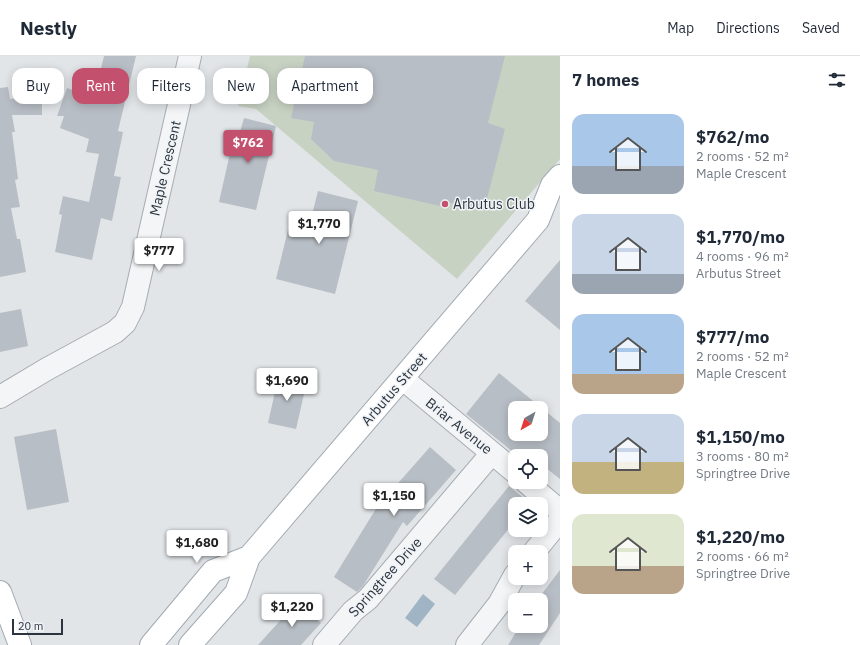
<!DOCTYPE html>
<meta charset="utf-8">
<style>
:root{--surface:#fff;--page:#f2f2f3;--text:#1f2937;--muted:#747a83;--line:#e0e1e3;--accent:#c3506d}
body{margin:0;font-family:"IBM Plex Sans",sans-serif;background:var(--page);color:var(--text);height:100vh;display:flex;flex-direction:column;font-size:15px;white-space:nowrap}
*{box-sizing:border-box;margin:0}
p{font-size:13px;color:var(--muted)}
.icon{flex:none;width:22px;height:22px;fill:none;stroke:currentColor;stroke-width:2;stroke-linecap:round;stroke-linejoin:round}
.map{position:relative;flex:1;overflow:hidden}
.details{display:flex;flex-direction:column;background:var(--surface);width:300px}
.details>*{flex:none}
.top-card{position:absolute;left:12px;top:12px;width:380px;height:36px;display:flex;gap:8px}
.needle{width:26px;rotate:219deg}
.controls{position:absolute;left:508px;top:345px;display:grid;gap:8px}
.controls a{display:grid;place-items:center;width:40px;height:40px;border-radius:8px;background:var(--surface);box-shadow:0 2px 10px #0003;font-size:20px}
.scale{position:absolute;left:12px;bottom:10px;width:51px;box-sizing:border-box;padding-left:4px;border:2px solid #2b343f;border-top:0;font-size:11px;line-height:14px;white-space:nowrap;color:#2b343f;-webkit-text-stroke:3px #f0f3f6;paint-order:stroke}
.price{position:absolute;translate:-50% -34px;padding:0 9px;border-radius:4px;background:#fff;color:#222;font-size:13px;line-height:26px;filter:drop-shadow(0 1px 2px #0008)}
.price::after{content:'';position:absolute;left:50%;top:24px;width:12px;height:9px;margin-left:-6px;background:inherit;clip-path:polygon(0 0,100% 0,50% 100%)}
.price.on{background:var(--accent);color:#fff}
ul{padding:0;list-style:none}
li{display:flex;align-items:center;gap:12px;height:100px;padding:0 12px}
li span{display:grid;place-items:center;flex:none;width:112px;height:80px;border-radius:12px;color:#555}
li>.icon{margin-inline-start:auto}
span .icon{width:48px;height:48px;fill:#fffc;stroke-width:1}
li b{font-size:17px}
h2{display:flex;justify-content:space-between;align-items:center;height:48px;padding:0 12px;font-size:17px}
.pill{padding:0 14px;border-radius:12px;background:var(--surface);box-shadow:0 2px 10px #0003;font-size:14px;line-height:36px}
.pill.on{background:var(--accent);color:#fff}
header{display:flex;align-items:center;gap:24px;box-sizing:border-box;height:56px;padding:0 20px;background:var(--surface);border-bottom:1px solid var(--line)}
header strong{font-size:19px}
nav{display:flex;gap:22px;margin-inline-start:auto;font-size:14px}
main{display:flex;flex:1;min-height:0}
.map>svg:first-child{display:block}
</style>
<header>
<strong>Nestly</strong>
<nav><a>Map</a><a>Directions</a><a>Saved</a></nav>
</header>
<main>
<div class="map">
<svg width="560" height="589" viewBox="0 0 560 589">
<rect width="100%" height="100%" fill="#e1e5e8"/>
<!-- green -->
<path fill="#c8d2c3" d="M 250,0 L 560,0 L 560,103 L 457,223 L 256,53 L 238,50 Z"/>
<!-- water -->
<path fill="#9fb5c5" d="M 423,538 L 435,548 L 417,571 L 405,562 Z"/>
<!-- building -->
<path fill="#b8bec5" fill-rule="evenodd" d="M 104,0 L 136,0 L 118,75 L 123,76 L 114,120 L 121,121 L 112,165 L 101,162 L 92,204 L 55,196 L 62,159 L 59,158 L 63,140 L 89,146 L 99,98 L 86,96 L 89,83 L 60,72 L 64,60 L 57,60 L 67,32 L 91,40 L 94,24 L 98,25 Z
M 305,0 L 505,0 L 488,67 L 505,73 L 484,154 L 441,145 L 440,150 L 374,135 L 378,114 L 334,105 L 311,83 L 314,66 L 291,62 Z
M 25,28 L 42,28 L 42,59 L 12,59 L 15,76 L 12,76 L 18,123 L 15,124 L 20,151 L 11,152 L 17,183 L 20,183 L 26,216 L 0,221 L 0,32 L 8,31 L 10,43 L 25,41 Z
M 244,62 L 276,70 L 256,154 L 219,146 L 235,75 L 240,76 Z
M 318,135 L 358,145 L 335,238 L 276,223 L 288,174 L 307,179 Z
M 560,204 L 560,274 L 525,245 Z
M 21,253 L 28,290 L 0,296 L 0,257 Z
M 499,317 L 560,367 L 560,423 L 541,408 L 541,400 L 518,400 L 466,358 ZM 515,352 L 541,352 L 541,378 L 515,378 Z
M 279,318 L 307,325 L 296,373 L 268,367 Z
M 56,373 L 69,446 L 27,454 L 14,381 Z
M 430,391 L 456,414 L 407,470 L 403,466 L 363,530 L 357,536 L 334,521 L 377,451 Z
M 509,430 L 531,448 L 515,448 L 515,465 L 455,539 L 434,523 Z
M 560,514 L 560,557 L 539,589 L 508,589 L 520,570 L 541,570 L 541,539 Z
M 297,546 L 321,567 L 301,589 L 258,589 Z"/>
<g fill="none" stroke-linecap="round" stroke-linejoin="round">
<defs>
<path id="minor" d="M 403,323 L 515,416
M 0,341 L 47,313 L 115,276 L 125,267 L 133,251 L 190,0
M 526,426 L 560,455
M 534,496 L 560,464
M 324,589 L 353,555 L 368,543 L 492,397
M 467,589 L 499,548 L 515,519"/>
<path id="major" d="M 0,536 L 20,589
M 151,589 L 213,515 L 249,501
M 190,589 L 236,537 L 249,501 L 538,164 L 552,129 L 560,120"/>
</defs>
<!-- minor casing -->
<use href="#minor" stroke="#a7acb2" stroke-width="24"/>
<!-- major casing -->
<use href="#major" stroke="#a1aab3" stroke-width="24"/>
<!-- minor -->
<use href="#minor" stroke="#f3f5f7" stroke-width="22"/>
<!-- major -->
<use href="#major" stroke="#fff" stroke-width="22"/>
</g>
<!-- markers -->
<circle fill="#c3506d" stroke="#f0f3f6" stroke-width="1.5" cx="445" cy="148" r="4"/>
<g text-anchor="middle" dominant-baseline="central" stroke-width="3" stroke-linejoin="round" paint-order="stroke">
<!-- street labels -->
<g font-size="14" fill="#2b343f" stroke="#f0f3f6">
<text transform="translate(165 112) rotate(-77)">Maple Crescent</text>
<text transform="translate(394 333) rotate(-49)">Arbutus Street</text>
<text transform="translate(459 370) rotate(39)">Briar Avenue</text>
<text transform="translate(385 521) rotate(-48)">Springtree Drive</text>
</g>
<!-- poi labels -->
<g font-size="14" fill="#2b343f" stroke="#f0f3f6" text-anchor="start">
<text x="453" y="148">Arbutus Club</text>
</g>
</g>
</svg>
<div class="controls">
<a><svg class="needle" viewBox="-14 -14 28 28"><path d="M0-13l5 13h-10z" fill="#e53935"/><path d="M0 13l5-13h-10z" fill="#747a83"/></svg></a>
<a><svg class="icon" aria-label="locate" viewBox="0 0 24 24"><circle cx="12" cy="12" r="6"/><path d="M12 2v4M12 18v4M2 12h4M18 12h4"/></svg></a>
<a><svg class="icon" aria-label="layers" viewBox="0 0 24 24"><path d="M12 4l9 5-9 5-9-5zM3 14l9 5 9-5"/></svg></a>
<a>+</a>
<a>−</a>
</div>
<div class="scale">20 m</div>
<b class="price on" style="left:248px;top:108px">$762</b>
<b class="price" style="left:319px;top:189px">$1,770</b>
<b class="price" style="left:159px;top:216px">$777</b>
<b class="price" style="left:287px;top:346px">$1,690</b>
<b class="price" style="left:394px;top:461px">$1,150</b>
<b class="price" style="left:197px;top:508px">$1,680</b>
<b class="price" style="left:292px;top:572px">$1,220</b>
<div class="top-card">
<a class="pill">Buy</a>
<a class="pill on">Rent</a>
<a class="pill">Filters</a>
<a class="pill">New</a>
<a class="pill">Apartment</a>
</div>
</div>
<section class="details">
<h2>7 homes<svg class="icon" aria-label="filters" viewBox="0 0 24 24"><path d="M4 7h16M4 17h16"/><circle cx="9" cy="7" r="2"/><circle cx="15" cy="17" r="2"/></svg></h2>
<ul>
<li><span style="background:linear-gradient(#a9c7e8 65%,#9aa5b1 0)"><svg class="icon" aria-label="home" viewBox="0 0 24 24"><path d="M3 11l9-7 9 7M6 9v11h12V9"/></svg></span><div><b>$762/mo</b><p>2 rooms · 52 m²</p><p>Maple Crescent</p></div></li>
<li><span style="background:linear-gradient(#c9d6e8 75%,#9aa5b1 0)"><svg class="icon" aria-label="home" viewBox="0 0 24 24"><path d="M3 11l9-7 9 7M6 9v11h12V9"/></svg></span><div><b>$1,770/mo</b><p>4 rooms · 96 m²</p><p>Arbutus Street</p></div></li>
<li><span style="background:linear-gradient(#a9c7e8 75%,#b9a48a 0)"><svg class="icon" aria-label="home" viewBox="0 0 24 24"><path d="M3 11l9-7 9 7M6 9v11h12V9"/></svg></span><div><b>$777/mo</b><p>2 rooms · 52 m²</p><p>Maple Crescent</p></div></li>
<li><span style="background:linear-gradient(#c9d6e8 60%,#c2b280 0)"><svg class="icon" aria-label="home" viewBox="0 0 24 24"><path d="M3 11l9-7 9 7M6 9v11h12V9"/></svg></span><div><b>$1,150/mo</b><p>3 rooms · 80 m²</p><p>Springtree Drive</p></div></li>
<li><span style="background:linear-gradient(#dfe7d0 65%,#b9a48a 0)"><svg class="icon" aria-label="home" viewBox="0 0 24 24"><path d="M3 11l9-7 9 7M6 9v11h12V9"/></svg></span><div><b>$1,220/mo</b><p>2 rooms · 66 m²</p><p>Springtree Drive</p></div></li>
</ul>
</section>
</main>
